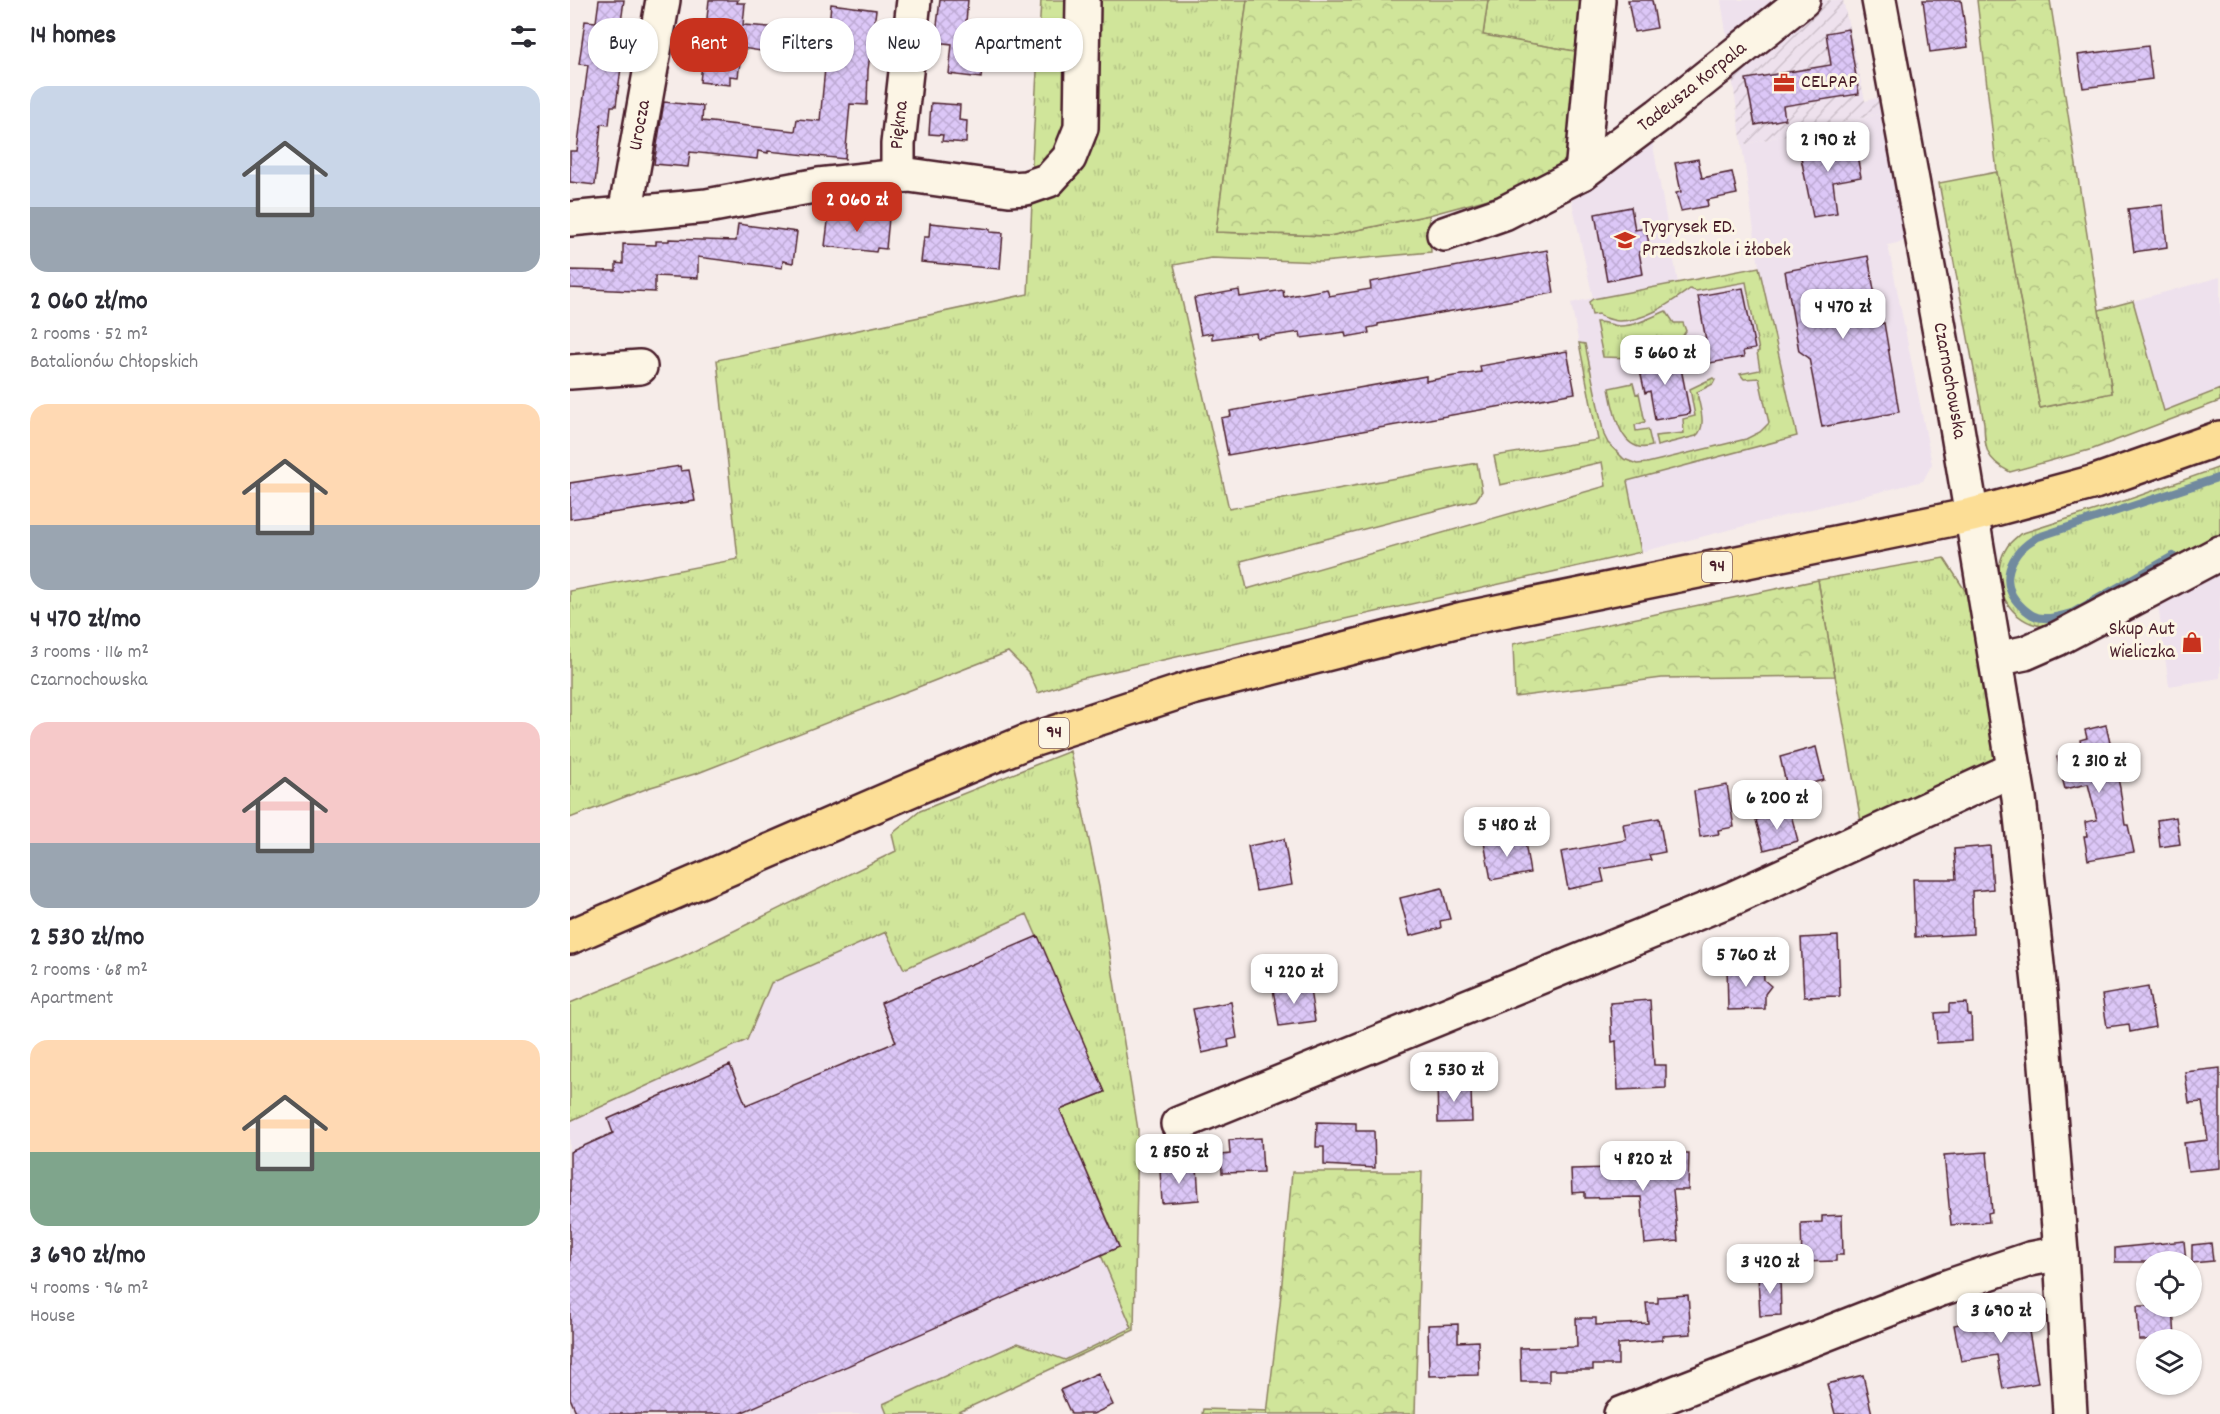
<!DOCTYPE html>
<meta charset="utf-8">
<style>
:root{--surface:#fff;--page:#f7f7f7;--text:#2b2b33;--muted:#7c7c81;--accent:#c8321e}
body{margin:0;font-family:Dekko,sans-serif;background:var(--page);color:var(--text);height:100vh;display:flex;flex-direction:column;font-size:22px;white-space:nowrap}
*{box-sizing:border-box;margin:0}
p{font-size:20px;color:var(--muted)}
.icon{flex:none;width:33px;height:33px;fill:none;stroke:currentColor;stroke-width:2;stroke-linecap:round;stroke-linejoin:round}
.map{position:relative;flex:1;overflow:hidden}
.side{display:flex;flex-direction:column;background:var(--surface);width:570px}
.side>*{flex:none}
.top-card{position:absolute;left:18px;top:18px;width:570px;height:54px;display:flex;gap:12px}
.tools{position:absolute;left:1566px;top:1251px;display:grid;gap:12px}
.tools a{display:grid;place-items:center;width:66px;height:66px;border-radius:50%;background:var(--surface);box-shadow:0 2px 4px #0004;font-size:30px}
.price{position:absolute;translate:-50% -51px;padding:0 14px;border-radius:12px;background:#fff;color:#222;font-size:20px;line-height:39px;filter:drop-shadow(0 2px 3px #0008)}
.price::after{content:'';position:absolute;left:50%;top:36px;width:18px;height:14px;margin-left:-9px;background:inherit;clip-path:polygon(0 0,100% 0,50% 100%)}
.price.active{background:var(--accent);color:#fff}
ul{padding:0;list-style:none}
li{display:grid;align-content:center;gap:12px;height:318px;padding:0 30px}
li span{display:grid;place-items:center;height:186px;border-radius:18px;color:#555}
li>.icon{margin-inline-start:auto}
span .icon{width:108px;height:108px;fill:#fffc;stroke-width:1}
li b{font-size:26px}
h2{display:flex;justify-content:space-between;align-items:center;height:72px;padding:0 30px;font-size:26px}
.pill{padding:0 21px;border-radius:24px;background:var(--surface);box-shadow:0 2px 4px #0004;font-size:21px;line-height:54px}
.pill.active{background:var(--accent);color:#fff}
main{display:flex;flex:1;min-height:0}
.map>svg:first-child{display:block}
</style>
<main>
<section class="side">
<h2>14 homes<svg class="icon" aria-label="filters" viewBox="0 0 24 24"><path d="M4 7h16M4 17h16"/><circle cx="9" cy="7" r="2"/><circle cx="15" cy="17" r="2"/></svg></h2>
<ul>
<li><span style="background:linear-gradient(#c9d6e8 65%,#9aa5b1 0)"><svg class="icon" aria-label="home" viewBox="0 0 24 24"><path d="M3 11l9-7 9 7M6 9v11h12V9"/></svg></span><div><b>2 060 zł/mo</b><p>2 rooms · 52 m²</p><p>Batalionów Chłopskich</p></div></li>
<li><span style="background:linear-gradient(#ffd9b3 65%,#9aa5b1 0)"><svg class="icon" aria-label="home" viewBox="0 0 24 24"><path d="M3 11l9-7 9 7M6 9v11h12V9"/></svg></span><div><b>4 470 zł/mo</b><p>3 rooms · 116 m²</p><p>Czarnochowska</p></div></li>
<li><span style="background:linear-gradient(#f6c9c9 65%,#9aa5b1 0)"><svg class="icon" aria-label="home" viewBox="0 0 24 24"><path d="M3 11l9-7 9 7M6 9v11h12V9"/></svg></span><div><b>2 530 zł/mo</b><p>2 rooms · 68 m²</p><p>Apartment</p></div></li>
<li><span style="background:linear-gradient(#ffd9b3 60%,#7fa58c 0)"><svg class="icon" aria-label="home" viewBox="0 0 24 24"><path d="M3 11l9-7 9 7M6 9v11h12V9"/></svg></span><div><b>3 690 zł/mo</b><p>4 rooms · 96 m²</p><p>House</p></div></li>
</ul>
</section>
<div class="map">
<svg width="1650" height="1414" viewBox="0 0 1650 1414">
<defs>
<pattern id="industrial-furrows" width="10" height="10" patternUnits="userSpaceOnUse" patternTransform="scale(1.5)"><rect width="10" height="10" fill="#eee1ed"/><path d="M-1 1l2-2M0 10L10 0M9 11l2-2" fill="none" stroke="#cec1cb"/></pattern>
<pattern id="grass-tufts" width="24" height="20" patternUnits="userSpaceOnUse" patternTransform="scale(1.5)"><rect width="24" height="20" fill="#d0e59a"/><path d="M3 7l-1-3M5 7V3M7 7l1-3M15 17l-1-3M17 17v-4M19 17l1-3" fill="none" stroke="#b4c485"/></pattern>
<pattern id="forest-crowns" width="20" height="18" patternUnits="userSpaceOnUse" patternTransform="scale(1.5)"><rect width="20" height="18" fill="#d0e59a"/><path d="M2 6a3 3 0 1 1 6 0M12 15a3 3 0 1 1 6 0" fill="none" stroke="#b4c485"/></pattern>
<pattern id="building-cross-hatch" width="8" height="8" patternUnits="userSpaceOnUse" patternTransform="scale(1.5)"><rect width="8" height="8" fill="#dcc7f7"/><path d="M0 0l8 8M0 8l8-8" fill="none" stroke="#beaad4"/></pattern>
</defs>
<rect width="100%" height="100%" fill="#f6ece9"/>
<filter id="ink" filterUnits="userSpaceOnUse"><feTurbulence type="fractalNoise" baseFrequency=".0167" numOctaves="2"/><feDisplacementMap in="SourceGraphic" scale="12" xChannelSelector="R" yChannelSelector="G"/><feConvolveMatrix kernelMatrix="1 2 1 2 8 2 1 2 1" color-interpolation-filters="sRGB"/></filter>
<g filter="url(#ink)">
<!-- built -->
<path fill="#eee1ed" d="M 1151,0 L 1211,0 L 1158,45 Z
M 1313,113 L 1336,241 L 1318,245 L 1362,464 L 1353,481 L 1071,552 L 1057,481 L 1036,486 L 1001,303 L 1023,298 L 1001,197 L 1081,135 L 1108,283 L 1189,267 L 1172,145 Z
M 1650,277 L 1650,389 L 1594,411 L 1563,301 Z
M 1650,574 L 1650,678 L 1599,686 L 1588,605 Z
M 514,822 L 529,887 L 568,1130 L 564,1330 L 385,1414 L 0,1414 L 0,1116 L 146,983 Z"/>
<!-- industrial -->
<path fill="url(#industrial-furrows)" d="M 1244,0 L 1273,0 L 1295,101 L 1310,97 L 1313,113 L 1172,145 L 1161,70 Z"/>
<!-- grass -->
<path fill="url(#grass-tufts)" stroke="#8d8262" stroke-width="1.5" d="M 471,0 L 677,0 L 646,232 L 759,236 L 859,215 L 861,252 L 752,262 L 641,258 L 604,265 L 659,509 L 907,463 L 912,491 L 906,500 L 671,561 L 677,589 L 1036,486 L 1032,462 L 930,485 L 924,456 L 1028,440 L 1009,343 L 1015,344 L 1034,435 L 1038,443 L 1054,459 L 1067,464 L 1077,463 L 1176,439 L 1190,432 L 1199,423 L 1189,378 L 1174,379 L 1170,374 L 1190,370 L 1187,352 L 1189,351 L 1176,282 L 1126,291 L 1120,289 C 1100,303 1076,321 1049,321 C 1043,321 1036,318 1030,316 L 1029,314 L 1022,315 L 1019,302 L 1023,299 L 1189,267 L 1227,436 L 1057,481 L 1071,552 L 509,679 L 468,693 L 459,673 L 438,652 L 128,773 L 81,787 L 0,818 L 0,591 L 168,559 L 147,360 L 458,294 L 462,202 L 462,161 Z
M 918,0 L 1022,0 L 1016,53 L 913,35 Z
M 1427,172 L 1470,408 L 1542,393 L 1529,310 L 1563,301 L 1594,411 L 1650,389 L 1650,401 L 1523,449 L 1440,472 C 1415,459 1415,449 1414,423 L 1369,183 Z
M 1096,311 L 1104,323 L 1113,323 L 1116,331 L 1103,351 L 1063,358 L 1033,357 L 1026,322 C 1035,321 1042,326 1050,326 C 1065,326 1082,317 1096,311 Z
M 1143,378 L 1145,380 L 1143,384 L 1127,392 C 1129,406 1138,426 1126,436 L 1087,446 L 1085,436 L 1114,433 L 1113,419 L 1125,416 L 1120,389 Z
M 1063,383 L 1066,394 L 1069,393 L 1075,422 L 1065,425 L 1066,431 L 1078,429 L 1082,446 C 1050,456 1043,409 1039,388 Z
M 1650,467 L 1650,537 L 1479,626 C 1440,628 1415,580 1437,547 C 1440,542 1446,538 1450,534 L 1560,499 Z
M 1374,558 L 1400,598 L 1430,767 L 1293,833 L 1248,580 Z
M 500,751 L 529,887 L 568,1130 L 564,1330 L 385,1414 L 317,1414 L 313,1404 L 448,1343 L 495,1360 L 562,1328 L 531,1255 L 549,1246 L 490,1110 L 535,1092 L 457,914 L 334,969 L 316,932 L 201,983 L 177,1040 L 0,1121 L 0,1003 L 109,958 L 326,851 L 322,834 L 350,811 Z
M 633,1409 L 698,1411 L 697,1414 L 632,1414 Z"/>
<!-- forest -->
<path fill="url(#forest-crowns)" stroke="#8d8262" stroke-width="1.5" d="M 677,0 L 918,0 L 913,35 L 1016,53 L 1001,155 L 959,188 L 859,215 L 759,236 L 646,232 Z
M 1407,0 L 1480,0 L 1542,393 L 1470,408 L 1427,172 Z
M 1248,580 L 1265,676 L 1092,678 L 945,697 L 943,644 Z
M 722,1172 L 852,1172 L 845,1414 L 697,1414 L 710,1304 Z"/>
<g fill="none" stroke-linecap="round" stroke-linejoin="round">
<!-- stream -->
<path stroke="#718a9f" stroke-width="8" d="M 1603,556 L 1502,613 C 1493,615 1483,619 1474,618 C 1465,618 1460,614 1453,608 C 1426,585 1439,552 1468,537 L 1650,477"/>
</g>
<!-- building -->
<path fill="url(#building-cross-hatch)" stroke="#4a1f2b" stroke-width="1.5" d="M 29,0 L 54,0 L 46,60 L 52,60 L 46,106 L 41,106 L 39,125 L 31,124 L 25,185 L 0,182 L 0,151 L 7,151 L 18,65 L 9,64 L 15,21 L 26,22 Z
M 139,0 L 168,0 L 167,3 L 175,3 L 173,25 L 213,28 L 211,54 L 172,48 L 168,77 L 160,76 L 160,85 L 130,82 Z
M 370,0 L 398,0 L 395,32 L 416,34 L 411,78 L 379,74 L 382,44 L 365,42 Z
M 1058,0 L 1082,0 L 1087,28 L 1064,32 Z
M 1353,0 L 1391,0 L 1398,47 L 1360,52 Z
M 261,4 L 306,10 L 298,70 L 297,105 L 280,104 L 275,159 L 198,151 L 198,153 L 188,151 L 187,159 L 120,152 L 118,167 L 84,164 L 94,102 L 133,106 L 132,121 L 225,131 L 227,119 L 250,121 Z
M 1278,29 L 1289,94 L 1213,106 L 1215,119 L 1185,125 L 1176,79 L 1261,65 L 1256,33 Z
M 1578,46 L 1582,79 L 1513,88 L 1508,55 Z
M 361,103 L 390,105 L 389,120 L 397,121 L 396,143 L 372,141 L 373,135 L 359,134 Z
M 1284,139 L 1291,177 L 1263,182 L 1267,213 L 1243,217 L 1229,148 Z
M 1128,159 L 1132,178 L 1162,172 L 1167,194 L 1137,200 L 1138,206 L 1111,211 L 1106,193 L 1111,192 L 1105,163 Z
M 1593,205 L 1597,247 L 1564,252 L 1558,209 Z
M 1061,207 L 1065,230 L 1076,228 L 1080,250 L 1069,252 L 1073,274 L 1037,281 L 1025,214 Z
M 259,214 L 319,218 L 316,249 L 307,248 L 306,252 L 255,246 Z
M 360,223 L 420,229 L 420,232 L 433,233 L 430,269 L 351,262 L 354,237 L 359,237 Z
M 168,224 L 227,232 L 223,263 L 213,261 L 212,268 L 128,257 L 128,278 L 85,276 L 85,292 L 0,288 L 0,270 L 46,271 L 46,263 L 53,264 L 53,244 L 86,245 L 86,241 L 99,241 L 99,239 L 166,241 Z
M 977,250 L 984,293 L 808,324 L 808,326 L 798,328 L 799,333 L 776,337 L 775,332 L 731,338 L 730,332 L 687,338 L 686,333 L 642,339 L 642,333 L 631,335 L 624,298 L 669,290 L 670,297 L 713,290 L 714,297 L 757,289 L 759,296 L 801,289 L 800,282 Z
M 1298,256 L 1310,324 L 1314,323 L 1329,412 L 1252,427 L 1239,358 L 1229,351 L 1215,271 Z
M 1173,288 L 1185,349 L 1173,351 L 1174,357 L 1140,363 L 1128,296 Z
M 997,351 L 1005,393 L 658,455 L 651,418 L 661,416 L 660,411 L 856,376 L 856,381 L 884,376 L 911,372 L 910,366 Z
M 1108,353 L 1120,414 L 1085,420 L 1080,391 L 1075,393 L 1068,362 Z
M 110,466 L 111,471 L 119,470 L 125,501 L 0,519 L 0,483 Z
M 1536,725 L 1550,788 L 1555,825 L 1558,825 L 1564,852 L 1518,860 L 1514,836 L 1517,836 L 1515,822 L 1527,820 L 1518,784 L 1495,789 L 1487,757 L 1512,751 L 1510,740 L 1517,738 L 1515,730 Z
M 1246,747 L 1254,780 L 1238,784 L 1240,790 L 1219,796 L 1210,757 Z
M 1157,785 L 1164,827 L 1148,830 L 1149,834 L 1130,837 L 1124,791 Z
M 1220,811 L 1228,841 L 1194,850 L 1186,820 Z
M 1606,817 L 1610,844 L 1590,847 L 1587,820 Z
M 1089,818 L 1095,852 L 1079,855 L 1081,860 L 1031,869 L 1034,882 L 998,889 L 991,852 L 1056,840 L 1053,824 Z
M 954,836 L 960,873 L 921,880 L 914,842 Z
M 714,839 L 722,885 L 686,891 L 678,846 Z
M 1420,846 L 1423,889 L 1402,891 L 1403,934 L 1345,937 L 1343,879 L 1386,879 L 1384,849 Z
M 872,888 L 880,919 L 870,921 L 871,928 L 840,936 L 830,898 Z
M 468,936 L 535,1092 L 490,1110 L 549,1247 L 168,1414 L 7,1414 L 0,1398 L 0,1152 L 43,1133 L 38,1119 L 160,1065 L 176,1105 L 326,1042 L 311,1003 Z
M 1268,936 L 1270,996 L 1234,997 L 1231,938 Z
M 1193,965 L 1194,980 L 1201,986 L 1195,994 L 1195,1009 L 1158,1010 L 1157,966 Z
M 739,984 L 745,1021 L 709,1026 L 703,989 Z
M 1578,987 L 1585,1027 L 1560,1032 L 1559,1024 L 1537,1027 L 1532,995 Z
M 1080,1000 L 1084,1065 L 1096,1065 L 1096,1088 L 1048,1090 L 1046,1041 L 1042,1042 L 1040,1003 Z
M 661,1002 L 667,1038 L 658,1040 L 659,1047 L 632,1053 L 623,1009 Z
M 1397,1003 L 1398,1015 L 1401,1015 L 1402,1041 L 1367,1043 L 1365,1013 L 1379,1012 L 1379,1004 Z
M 1650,1068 L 1650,1168 L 1618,1171 L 1614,1143 L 1638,1140 L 1632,1102 L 1619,1103 L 1615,1072 Z
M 890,1082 L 891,1090 L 901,1089 L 902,1122 L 868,1123 L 867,1083 Z
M 747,1122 L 786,1123 L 786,1131 L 804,1131 L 805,1168 L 754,1165 L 754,1147 L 746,1147 Z
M 691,1138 L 693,1172 L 652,1173 L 651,1155 L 660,1154 L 659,1140 Z
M 1417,1152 L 1422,1212 L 1418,1213 L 1419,1222 L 1381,1225 L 1374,1155 Z
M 1082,1153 L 1119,1153 L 1118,1190 L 1103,1190 L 1108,1241 L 1075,1244 L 1071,1197 L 1015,1198 L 1015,1192 L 1002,1193 L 1001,1169 L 1041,1168 L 1042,1176 L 1081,1175 Z
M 627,1167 L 629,1200 L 592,1203 L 590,1170 Z
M 1272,1215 L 1273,1255 L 1266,1255 L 1266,1261 L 1232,1262 L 1231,1223 L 1252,1222 L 1252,1216 Z
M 1614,1241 L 1616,1262 L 1545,1262 L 1545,1248 Z
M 1641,1243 L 1643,1261 L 1622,1263 L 1622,1245 Z
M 1188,1275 L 1210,1275 L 1211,1315 L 1190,1316 Z
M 1118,1295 L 1121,1334 L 1092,1336 L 1092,1340 L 1048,1344 L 1048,1365 L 1023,1365 L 1023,1370 L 979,1370 L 979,1382 L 951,1382 L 950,1348 L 1007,1347 L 1006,1318 L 1026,1318 L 1026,1325 L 1078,1323 L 1076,1303 L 1088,1303 L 1088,1297 Z
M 1454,1303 L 1468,1383 L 1433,1389 L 1427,1355 L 1391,1361 L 1384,1325 L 1419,1318 L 1419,1310 Z
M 1567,1306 L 1603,1306 L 1605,1340 L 1569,1340 Z
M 888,1324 L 888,1342 L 908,1341 L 909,1375 L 859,1376 L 858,1325 Z
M 528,1373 L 543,1405 L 523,1414 L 501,1414 L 490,1390 Z
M 1293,1375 L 1302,1414 L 1265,1414 L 1257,1384 Z"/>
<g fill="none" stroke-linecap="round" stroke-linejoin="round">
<defs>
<g id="minor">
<path id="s1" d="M 1309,0 L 1383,404 L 1449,798 L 1471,1002 L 1491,1253 L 1500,1414"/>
<path d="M 1012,173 L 1028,0"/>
<path id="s2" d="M 328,177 L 328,144 L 344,0"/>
<path id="s3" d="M 55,214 L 93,0"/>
<path d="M 0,219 L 137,206 L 249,185 L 339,175 L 439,189 L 456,188 L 479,180 L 499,158 L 511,128 L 513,0"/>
<path id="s4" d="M 874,234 L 934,213 L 1012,173 L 1089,115 L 1233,0"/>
<path d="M 0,372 L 70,367"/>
<path d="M 1426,659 L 1455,653 L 1487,639 L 1650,553"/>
<path d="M 608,1124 L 1164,898 L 1444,769"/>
<path d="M 1051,1414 L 1371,1289 L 1460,1259 L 1491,1253"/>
</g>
<path id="major" d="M 0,937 L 345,788 L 456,742 L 622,688 L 893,619 L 1402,515 L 1525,482 L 1650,438"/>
</defs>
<!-- minor casing -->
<use href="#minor" stroke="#4a1f2b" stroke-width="38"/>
<!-- major casing -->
<use href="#major" stroke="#4a1f2b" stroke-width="38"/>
<!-- minor -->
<use href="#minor" stroke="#fcf5e5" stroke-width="33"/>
<!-- major -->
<use href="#major" stroke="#fcde96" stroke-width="33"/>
</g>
</g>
<!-- icons -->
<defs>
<symbol id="office-bare" viewBox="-9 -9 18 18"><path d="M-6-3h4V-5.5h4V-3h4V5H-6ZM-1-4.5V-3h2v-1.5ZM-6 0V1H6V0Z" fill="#c8321e" stroke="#fcf5e5" stroke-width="2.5" paint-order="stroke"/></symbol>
<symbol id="school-bare" viewBox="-9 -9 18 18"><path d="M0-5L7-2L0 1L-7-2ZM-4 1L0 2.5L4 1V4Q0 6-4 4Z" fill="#c8321e" stroke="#fcf5e5" stroke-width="2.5" paint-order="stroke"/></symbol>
<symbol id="shop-bare" viewBox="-9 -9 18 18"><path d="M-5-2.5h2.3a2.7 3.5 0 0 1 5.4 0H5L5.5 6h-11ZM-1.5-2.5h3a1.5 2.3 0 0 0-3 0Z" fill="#c8321e" stroke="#fcf5e5" stroke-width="2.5" paint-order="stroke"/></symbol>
</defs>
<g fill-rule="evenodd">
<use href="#office-bare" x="1199" y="68" width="30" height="30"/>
<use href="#school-bare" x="1040" y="225" width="30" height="30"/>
<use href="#shop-bare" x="1607" y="627" width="30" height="30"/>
</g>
<g text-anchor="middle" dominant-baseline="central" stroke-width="6" stroke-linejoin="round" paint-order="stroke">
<!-- shield labels -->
<g fill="#fcf5e5" stroke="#7f5f63" stroke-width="1.5">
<rect x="1132" y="552" width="30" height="30" rx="4.5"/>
<rect x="469" y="718" width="30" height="30" rx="4.5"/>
</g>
<g font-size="18" font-weight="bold" fill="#4a1f2b">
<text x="1147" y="567">94</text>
<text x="484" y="733">94</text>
</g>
<!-- poi labels -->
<g font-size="20" fill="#4a1f2b" stroke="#fcf5e5" text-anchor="start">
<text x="1231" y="83">CELPAP</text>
<text x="1072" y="228">Tygrysek ED.<tspan x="1072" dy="23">Przedszkole i żłobek</tspan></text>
<text x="1605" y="630" text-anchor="end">Skup Aut<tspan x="1605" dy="23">Wieliczka</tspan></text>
</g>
<!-- street labels -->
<g font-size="20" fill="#4a1f2b" stroke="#fcf5e5">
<text stroke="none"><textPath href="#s4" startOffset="291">Tadeusza Korpala</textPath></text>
<text stroke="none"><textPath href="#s2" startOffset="52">Piękna</textPath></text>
<text stroke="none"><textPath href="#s3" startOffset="90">Urocza</textPath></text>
<text stroke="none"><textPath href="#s1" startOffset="387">Czarnochowska</textPath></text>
</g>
</g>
</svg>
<div class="tools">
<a><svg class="icon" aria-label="locate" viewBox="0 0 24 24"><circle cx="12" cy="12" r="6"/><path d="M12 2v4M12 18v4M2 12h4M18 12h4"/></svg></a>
<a><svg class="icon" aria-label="layers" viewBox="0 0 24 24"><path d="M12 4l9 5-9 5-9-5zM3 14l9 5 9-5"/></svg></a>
</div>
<b class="price" style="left:1258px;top:173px">2 190 zł</b>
<b class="price active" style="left:287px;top:233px">2 060 zł</b>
<b class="price" style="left:1273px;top:340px">4 470 zł</b>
<b class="price" style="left:1095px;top:386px">5 660 zł</b>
<b class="price" style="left:1529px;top:794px">2 310 zł</b>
<b class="price" style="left:1207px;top:831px">6 200 zł</b>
<b class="price" style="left:937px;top:858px">5 480 zł</b>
<b class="price" style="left:1176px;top:988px">5 760 zł</b>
<b class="price" style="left:724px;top:1005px">4 220 zł</b>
<b class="price" style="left:884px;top:1103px">2 530 zł</b>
<b class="price" style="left:609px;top:1185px">2 850 zł</b>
<b class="price" style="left:1073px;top:1192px">4 820 zł</b>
<b class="price" style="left:1200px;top:1295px">3 420 zł</b>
<b class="price" style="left:1431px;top:1344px">3 690 zł</b>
<div class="top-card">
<a class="pill">Buy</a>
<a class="pill active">Rent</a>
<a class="pill">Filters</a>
<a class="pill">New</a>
<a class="pill">Apartment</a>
</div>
</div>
</main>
